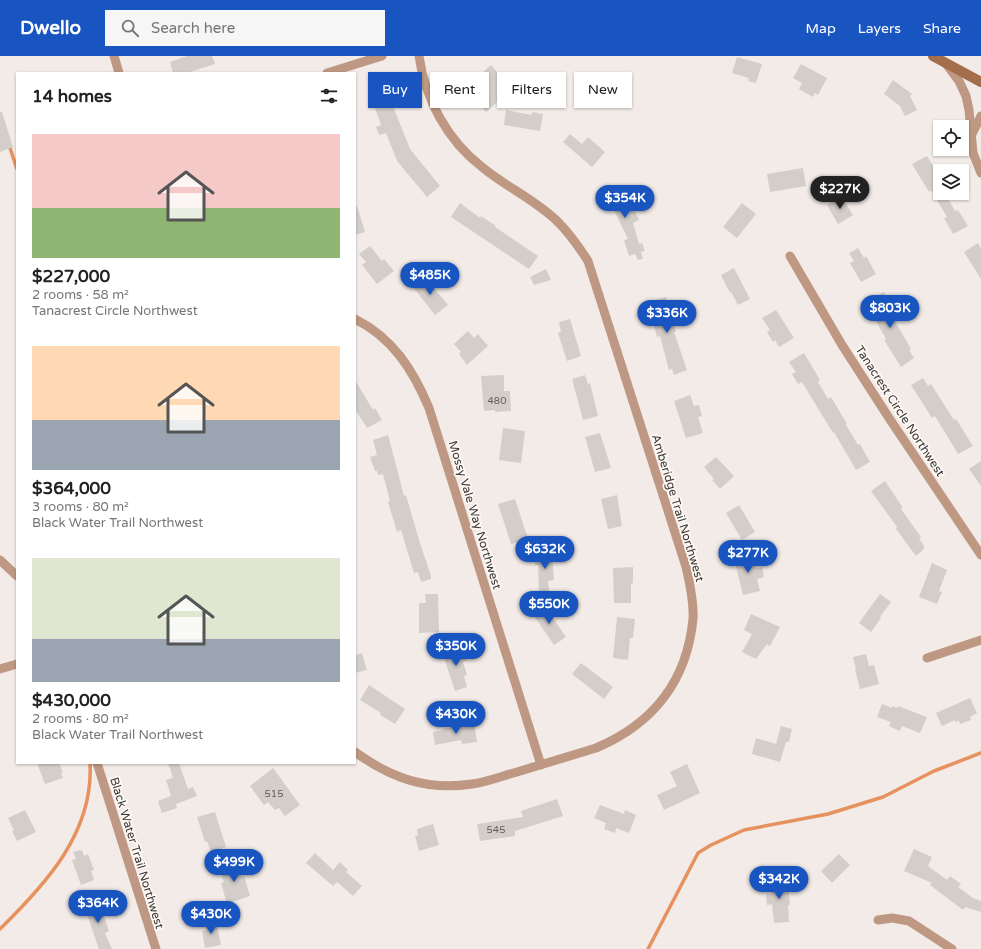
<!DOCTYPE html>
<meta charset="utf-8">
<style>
:root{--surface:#fff;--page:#f6f6f6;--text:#222;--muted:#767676;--accent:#1855c1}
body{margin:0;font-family:"Varela Round",sans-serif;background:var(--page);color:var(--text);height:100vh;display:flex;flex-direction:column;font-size:15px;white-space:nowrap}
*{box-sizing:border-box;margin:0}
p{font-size:13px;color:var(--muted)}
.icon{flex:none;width:22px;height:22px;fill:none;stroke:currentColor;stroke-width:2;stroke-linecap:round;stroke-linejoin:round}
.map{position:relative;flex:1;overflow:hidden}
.details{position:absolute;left:16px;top:16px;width:340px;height:692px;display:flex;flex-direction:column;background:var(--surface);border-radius:0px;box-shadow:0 1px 3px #0004}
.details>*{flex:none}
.guide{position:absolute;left:368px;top:16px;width:380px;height:36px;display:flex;gap:8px}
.buttons{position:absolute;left:933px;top:64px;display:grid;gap:8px}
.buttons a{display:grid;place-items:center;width:36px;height:36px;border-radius:0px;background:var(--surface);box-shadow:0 1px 3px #0004;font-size:20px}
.price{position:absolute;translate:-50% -34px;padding:0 9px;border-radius:14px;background:var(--accent);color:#fff;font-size:13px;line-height:26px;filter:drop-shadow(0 1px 2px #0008)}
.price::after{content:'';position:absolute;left:50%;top:24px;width:12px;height:9px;margin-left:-6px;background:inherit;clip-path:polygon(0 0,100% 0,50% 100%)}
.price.active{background:#222;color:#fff}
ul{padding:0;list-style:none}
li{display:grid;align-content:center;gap:8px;height:212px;padding:0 16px}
li span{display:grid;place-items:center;height:124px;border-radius:0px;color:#555}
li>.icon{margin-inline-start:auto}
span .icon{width:72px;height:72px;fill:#fffc;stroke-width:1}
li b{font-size:17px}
h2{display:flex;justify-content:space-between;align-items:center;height:48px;padding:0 16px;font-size:17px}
.chip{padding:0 14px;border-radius:0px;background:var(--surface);box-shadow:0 1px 3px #0004;font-size:14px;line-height:36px}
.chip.active{background:var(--accent);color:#fff}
header{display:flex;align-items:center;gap:24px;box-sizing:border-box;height:56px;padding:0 20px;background:var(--accent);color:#fff}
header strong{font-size:19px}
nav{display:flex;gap:22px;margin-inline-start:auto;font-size:14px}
.search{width:280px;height:36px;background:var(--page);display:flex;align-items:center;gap:10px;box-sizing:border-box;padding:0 14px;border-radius:0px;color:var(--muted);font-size:15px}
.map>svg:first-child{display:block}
</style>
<header>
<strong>Dwello</strong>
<div class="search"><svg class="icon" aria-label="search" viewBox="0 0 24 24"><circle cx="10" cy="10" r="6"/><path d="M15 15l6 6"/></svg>Search here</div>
<nav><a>Map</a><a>Layers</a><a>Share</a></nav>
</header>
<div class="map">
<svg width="981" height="893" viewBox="0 0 981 893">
<rect width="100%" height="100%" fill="#f2ebe8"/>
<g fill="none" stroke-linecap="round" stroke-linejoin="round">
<!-- stream -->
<path stroke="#e7925e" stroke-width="3.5" d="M 9,89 L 17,113
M 0,873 C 46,828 94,776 90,707
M 648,893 L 698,797 L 711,789 L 744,774 L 828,758 L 883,741 L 934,715 L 981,697"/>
</g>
<!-- building -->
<path fill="#d4ceca" d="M 187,0 L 212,0 L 215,8 L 187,17 L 173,17 L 170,6 Z
M 737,1 L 762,8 L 756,27 L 748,25 L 749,22 L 732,17 Z
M 801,8 L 827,22 L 818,39 L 815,37 L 813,41 L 799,33 L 802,27 L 793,22 Z
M 491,9 L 512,33 L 486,56 L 477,45 L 487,36 L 475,23 Z
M 893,24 L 912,38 L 910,40 L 917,54 L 905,60 L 900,50 L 884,38 Z
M 391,45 L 410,93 L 440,130 L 427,141 L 397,105 L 386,77 L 379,79 L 376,71 L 381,69 L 375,52 Z
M 506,54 L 532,59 L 532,56 L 543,58 L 540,75 L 504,69 Z
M 0,56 L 2,56 L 13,91 L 0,96 Z
M 570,78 L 582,88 L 588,81 L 605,96 L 592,111 L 563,86 Z
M 927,100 L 940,121 L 940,141 L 945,137 L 955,155 L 958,154 L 968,170 L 953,178 L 944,162 L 947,161 L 931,134 L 929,136 L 912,108 Z
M 803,112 L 806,130 L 770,136 L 767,118 Z
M 617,129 L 623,141 L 627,139 L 639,164 L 633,167 L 639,188 L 642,187 L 645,195 L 641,196 L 643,203 L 638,204 L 635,198 L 629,200 L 624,184 L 628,183 L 610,146 L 607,148 L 601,136 Z
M 841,140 L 853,159 L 838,168 L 827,149 Z
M 460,147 L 480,162 L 481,160 L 496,170 L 495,171 L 538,200 L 529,213 L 451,161 Z
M 742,147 L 756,158 L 737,182 L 723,171 Z
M 357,150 L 365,176 L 355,179 L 355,151 Z
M 978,187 L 981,193 L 981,223 L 964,196 Z
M 370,190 L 382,205 L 384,203 L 394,215 L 377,228 L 362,209 L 366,206 L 359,198 Z
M 858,192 L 864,202 L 866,200 L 876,218 L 861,226 L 850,207 L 854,205 L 849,197 Z
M 734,212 L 750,243 L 738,249 L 731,236 L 730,237 L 721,219 Z
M 546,213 L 551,224 L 534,229 L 530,221 Z
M 425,221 L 448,249 L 435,259 L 413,231 Z
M 884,236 L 889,246 L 885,248 L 911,293 L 909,294 L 914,302 L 901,311 L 884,284 L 886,283 L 865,246 Z
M 666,241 L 676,276 L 674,276 L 687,314 L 674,319 L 672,313 L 669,314 L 660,280 L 657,281 L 648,246 Z
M 776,254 L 794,282 L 779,291 L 775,284 L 773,286 L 767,276 L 770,274 L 762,262 Z
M 570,263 L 581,300 L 567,305 L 558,277 L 561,276 L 559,266 Z
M 468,275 L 474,282 L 478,278 L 488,290 L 467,309 L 459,298 L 461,296 L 454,288 Z
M 804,297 L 820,324 L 818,326 L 828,343 L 831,341 L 847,368 L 846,369 L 858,389 L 860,388 L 870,406 L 856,414 L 834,376 L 833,377 L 802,326 L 798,328 L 792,318 L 796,316 L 789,306 Z
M 504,319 L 504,335 L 510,335 L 511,355 L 495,356 L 495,354 L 484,355 L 481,320 Z
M 585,319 L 588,328 L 590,327 L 598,360 L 583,364 L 572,323 Z
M 923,322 L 928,330 L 931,328 L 954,364 L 956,363 L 973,390 L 958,398 L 935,360 L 932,362 L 911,329 Z
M 355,324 L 373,354 L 375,352 L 382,364 L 367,372 L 355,353 Z
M 690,339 L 694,350 L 699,349 L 702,360 L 698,361 L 703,377 L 686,382 L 674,345 Z
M 503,372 L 525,375 L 521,407 L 499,404 Z
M 600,377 L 611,412 L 595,416 L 585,381 Z
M 388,379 L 404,440 L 406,439 L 419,484 L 431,520 L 431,523 L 421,526 L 418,516 L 414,517 L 401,474 L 397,476 L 388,446 L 390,445 L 383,418 L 378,419 L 377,415 L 375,415 L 370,401 L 377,399 L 373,384 Z
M 716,401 L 734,420 L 720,433 L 712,424 L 714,423 L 704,411 Z
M 981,405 L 981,430 L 969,413 Z
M 885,425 L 903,452 L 901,453 L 921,481 L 919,482 L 924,490 L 924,493 L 916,500 L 896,473 L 897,471 L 871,435 Z
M 617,439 L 622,470 L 608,473 L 601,443 Z
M 515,443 L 528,483 L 511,488 L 498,448 Z
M 739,449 L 755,476 L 742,484 L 726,457 Z
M 552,496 L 554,524 L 548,525 L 549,535 L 539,536 L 538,509 L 535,509 L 534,497 Z
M 753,497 L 756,512 L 762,511 L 764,521 L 757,523 L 760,535 L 743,539 L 734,502 Z
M 932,507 L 947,514 L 939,535 L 942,536 L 937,548 L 919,541 Z
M 633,511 L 633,527 L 631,528 L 631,547 L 614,547 L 613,512 Z
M 425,538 L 438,538 L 439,576 L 419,577 L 419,547 L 426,547 Z
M 880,538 L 891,546 L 880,561 L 881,562 L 871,576 L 859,567 Z
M 544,549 L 566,581 L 554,589 L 532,557 Z
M 751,558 L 780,571 L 770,590 L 767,588 L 756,603 L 742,596 L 752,578 L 744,574 Z
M 617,561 L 635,563 L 633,582 L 630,582 L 628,604 L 613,602 Z
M 462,589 L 467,604 L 463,606 L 467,619 L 464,620 L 467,631 L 455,635 L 442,596 Z
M 362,597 L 367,614 L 355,617 L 355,599 Z
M 866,598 L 869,610 L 874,609 L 879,628 L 860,633 L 855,613 L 856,613 L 853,601 Z
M 581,607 L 613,631 L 604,643 L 572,618 Z
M 369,629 L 405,653 L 395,668 L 380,659 L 381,657 L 360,644 Z
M 970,642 L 977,657 L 970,661 L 971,664 L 960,668 L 959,665 L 955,666 L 955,664 L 942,670 L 936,657 Z
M 882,648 L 892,652 L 892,650 L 898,652 L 898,650 L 927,661 L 920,677 L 902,670 L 900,675 L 889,670 L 891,666 L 877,661 Z
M 474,667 L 477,686 L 462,688 L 461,684 L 435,689 L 433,676 L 443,674 L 443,673 Z
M 781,670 L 792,673 L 789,686 L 786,686 L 780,706 L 752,698 L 756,682 L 776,688 Z
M 37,707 L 59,707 L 63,717 L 61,717 L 63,722 L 45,728 Z
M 168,707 L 179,707 L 188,733 L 193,731 L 197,740 L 176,748 L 177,752 L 162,757 L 158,745 L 171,740 L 166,724 L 173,722 Z
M 687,708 L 700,737 L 664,754 L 657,739 L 677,730 L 670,716 Z
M 273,712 L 300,749 L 285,760 L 279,752 L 275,754 L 268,746 L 264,749 L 250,730 Z
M 557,743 L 563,760 L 515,775 L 515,780 L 480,785 L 477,768 L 523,761 L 521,755 Z
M 600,749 L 624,758 L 625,754 L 636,759 L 629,777 L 616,772 L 615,777 L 604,773 L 606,767 L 594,762 Z
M 25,754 L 36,776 L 17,785 L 12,775 L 14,774 L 8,762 Z
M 215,756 L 226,791 L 211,796 L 207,785 L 205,786 L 197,761 Z
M 433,768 L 439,789 L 419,795 L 415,780 L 418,779 L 417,773 Z
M 914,793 L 932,801 L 928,810 L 947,824 L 950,820 L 961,828 L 958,831 L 973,842 L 981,845 L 981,856 L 965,851 L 963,854 L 930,829 L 932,827 L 904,815 Z
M 82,794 L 84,800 L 88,798 L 94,814 L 91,815 L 94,824 L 81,829 L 72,804 L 76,803 L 73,796 Z
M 315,797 L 333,814 L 340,806 L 348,814 L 346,816 L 362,830 L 353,840 L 337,826 L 333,830 L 306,807 Z
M 839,798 L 850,809 L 832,827 L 821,815 Z
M 237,805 L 242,821 L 244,820 L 250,840 L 227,848 L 221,827 L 224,826 L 219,811 Z
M 787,822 L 790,849 L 788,849 L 789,866 L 774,867 L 772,848 L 767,849 L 766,838 L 771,838 L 770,824 Z
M 96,842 L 101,855 L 102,854 L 109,875 L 105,877 L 112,893 L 99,893 L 83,847 Z
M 216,865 L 221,889 L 205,892 L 202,875 L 207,874 L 206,867 Z"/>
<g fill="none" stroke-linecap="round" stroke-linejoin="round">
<!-- street -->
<path stroke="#be9882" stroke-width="9" d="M 114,0 L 119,17
M 947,9 L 959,25 L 966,40 L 969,54 L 973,97 L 981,117
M 327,17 L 382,0
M 972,78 L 981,60
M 790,200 L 842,289 L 889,362 L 981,499
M 355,263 C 393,282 413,314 429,352 L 541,709
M 0,504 L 17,520
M 927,602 L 981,584
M 0,613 L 17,608
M 355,696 C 391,722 427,735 472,728 C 487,726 502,720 517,716 C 543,708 570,700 596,692 C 653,668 687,625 693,563 C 694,546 690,528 686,511 L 588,205 C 579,191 570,178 558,166 C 536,144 506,131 482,111 C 447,84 425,43 419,0
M 97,707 L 156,893
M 878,864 L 892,862 L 909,865 L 952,893"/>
<!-- secondary -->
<path stroke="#a46e4d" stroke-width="10" d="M 933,0 L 981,26"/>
</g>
<g text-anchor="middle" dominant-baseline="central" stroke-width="3.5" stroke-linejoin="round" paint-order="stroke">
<!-- number labels -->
<g font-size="10" fill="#615e5c">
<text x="497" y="345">480</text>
<text x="274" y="738">515</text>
<text x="496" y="774">545</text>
</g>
<!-- street labels -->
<g font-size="12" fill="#3b3837" stroke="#fff9f5">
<text transform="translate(900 355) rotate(57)">Tanacrest Circle Northwest</text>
<text transform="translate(678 452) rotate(73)">Amberidge Trail Northwest</text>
<text transform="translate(475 459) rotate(73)">Mossy Vale Way Northwest</text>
<text transform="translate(137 797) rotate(73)">Black Water Trail Northwest</text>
</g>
</g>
</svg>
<div class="buttons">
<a><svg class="icon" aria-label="locate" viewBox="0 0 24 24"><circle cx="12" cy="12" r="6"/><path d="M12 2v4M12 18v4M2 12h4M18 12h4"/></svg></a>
<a><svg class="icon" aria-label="layers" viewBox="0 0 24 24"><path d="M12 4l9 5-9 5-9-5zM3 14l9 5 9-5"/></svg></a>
</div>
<b class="price active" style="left:840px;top:154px">$227K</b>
<b class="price" style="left:625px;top:163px">$354K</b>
<b class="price" style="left:430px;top:240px">$485K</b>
<b class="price" style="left:890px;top:273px">$803K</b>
<b class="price" style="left:667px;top:278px">$336K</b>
<b class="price" style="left:545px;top:514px">$632K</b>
<b class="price" style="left:748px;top:518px">$277K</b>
<b class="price" style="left:549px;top:569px">$550K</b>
<b class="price" style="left:456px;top:611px">$350K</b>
<b class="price" style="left:456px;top:679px">$430K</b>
<b class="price" style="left:234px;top:827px">$499K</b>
<b class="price" style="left:779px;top:844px">$342K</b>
<b class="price" style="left:98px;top:868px">$364K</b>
<b class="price" style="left:211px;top:879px">$430K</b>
<div class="guide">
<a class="chip active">Buy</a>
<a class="chip">Rent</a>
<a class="chip">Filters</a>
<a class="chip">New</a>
</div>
<section class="details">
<h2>14 homes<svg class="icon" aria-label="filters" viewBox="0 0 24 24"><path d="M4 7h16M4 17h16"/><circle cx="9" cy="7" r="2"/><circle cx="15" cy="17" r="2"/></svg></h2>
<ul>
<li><span style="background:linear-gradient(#f6c9c9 60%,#8fb573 0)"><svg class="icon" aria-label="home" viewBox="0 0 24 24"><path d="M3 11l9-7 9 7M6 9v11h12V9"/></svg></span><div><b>$227,000</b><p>2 rooms · 58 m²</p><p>Tanacrest Circle Northwest</p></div></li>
<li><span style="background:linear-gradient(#ffd9b3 60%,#9aa5b1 0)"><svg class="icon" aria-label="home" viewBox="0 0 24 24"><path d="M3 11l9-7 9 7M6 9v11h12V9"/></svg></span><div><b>$364,000</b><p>3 rooms · 80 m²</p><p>Black Water Trail Northwest</p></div></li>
<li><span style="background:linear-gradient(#dfe7d0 65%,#9aa5b1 0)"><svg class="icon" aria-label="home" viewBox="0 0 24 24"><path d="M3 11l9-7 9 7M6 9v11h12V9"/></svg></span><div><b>$430,000</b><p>2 rooms · 80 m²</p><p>Black Water Trail Northwest</p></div></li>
</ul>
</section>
</div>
